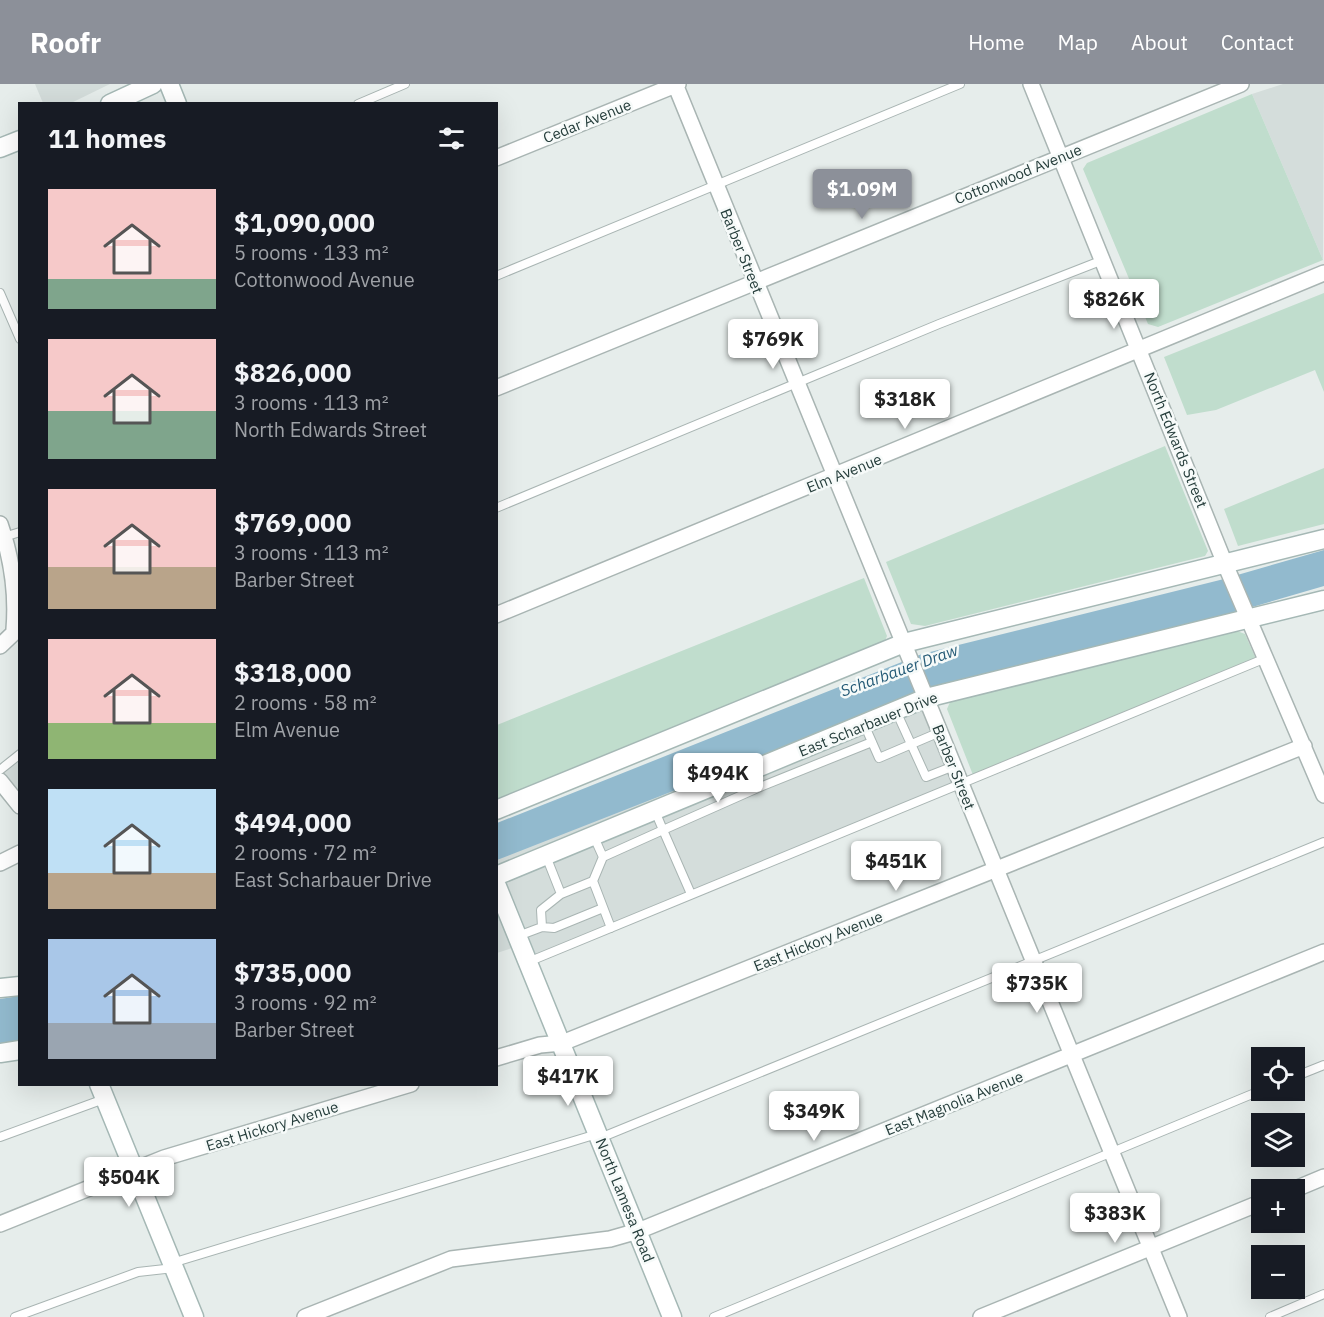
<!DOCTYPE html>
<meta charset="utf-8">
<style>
:root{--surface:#171b24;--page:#242831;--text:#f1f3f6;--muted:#9ea1a6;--accent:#8c9099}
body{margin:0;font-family:"IBM Plex Sans",sans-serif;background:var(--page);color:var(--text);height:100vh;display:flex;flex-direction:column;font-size:22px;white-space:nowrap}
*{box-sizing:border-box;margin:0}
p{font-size:20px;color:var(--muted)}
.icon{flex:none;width:33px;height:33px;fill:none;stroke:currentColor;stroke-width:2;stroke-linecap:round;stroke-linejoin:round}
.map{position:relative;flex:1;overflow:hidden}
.details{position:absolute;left:18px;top:18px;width:480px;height:984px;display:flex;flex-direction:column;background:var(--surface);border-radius:0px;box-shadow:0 6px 24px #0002}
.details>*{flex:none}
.tools{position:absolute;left:1251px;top:963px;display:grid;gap:12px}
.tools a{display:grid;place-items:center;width:54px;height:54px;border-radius:0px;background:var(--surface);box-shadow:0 6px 24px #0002;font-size:30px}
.price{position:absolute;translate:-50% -51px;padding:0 14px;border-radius:6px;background:#fff;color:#222;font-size:20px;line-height:39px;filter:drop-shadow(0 2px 3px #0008)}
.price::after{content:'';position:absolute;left:50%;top:36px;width:18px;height:14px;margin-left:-9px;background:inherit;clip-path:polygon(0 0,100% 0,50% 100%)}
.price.on{background:var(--accent);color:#fff}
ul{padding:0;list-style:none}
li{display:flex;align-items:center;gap:18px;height:150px;padding:0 30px}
li span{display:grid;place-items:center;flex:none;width:168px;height:120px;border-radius:0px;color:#555}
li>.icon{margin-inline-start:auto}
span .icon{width:72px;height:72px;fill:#fffc;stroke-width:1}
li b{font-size:26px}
h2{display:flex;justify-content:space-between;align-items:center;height:72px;padding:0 30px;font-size:26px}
header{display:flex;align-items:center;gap:36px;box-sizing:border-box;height:84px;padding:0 30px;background:var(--accent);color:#fff}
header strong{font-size:28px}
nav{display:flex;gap:33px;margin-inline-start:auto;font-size:21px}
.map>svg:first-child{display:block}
</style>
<header>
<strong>Roofr</strong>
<nav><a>Home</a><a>Map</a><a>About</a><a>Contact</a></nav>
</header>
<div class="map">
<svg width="1324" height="1233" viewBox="0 0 1324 1233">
<rect width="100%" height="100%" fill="#e6edeb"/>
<!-- built -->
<path fill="#d4dddb" d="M 35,0 L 110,0 L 69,20 L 43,19 Z
M 1283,0 L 1324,0 L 1323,176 L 1252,10 Z
M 914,588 L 959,698 L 526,875 L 521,861 L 497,869 L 497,754 Z
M 19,664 L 19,718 L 0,693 L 0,682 Z"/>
<!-- green -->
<path fill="#c0ddcd" d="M 1252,10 L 1323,176 L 1158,243 L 1148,240 L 1083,85 L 1087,79 Z
M 1324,209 L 1324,308 L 1315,286 L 1216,326 L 1187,331 L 1164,273 Z
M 1165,362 L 1208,467 L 1205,472 L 925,542 L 911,540 L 886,478 Z
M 1324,384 L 1324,440 L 1238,462 L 1224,425 Z
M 864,494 L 887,552 L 883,562 L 497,718 L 497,641 Z
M 1237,547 L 1245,550 L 1256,575 L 973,691 L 947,625 L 950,618 Z"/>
<!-- water -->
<path fill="#92bace" d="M 1324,466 L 1324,502 L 1232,529 L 936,604 L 497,776 L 497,739 L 922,570 L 1220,496 Z
M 19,912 L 19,957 L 0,960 L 0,915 Z"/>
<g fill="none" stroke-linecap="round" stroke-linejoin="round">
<defs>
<path id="lane" d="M 358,20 L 405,0
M 496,192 L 960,0
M 0,209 L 20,255
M 496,424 L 939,240 L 1103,176
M 4,453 L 20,448
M 896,627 L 926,693 L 954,682
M 864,640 L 879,674 L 940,648
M 0,686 L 20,670
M 760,703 L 872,658
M 655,727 L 663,746 L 760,703 L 753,686
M 594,753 L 603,773 L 593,797 L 561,810 L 541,826 L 542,843 L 554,844 L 603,824
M 546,772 L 561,810
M 603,773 L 663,746 L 691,810
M 593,797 L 611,844
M 518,852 L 542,843
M 528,878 L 1266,574
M 1294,993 L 1324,981
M 0,1053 L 104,1015
M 600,1054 L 1324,758
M 172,1179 L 597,1050
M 15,1233 L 138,1188 L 174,1184
M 714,1233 L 1262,1006
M 1270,1233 L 1324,1210"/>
<path id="street" d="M 675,0 L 1179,1233
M 1031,0 L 1225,480 L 1324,711
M 496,74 L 678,0
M 496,304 L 1241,0
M 0,440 C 12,475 17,509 14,545
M 496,531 L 1324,189
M 0,562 L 20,543
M 0,697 L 20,722
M 0,779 L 20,769
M 496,974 L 540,961 L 562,959 L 1304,662
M 1293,1106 L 1324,1093
M 0,1140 L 164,1074 L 411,1000
M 305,1233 L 451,1175 L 610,1155 L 638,1147 L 1324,868
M 981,1233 L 1262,1118"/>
<path id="secondary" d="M 169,0 L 177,20
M 110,20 L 153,0
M 0,64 L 20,56
M 496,726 L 904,559 L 1324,455
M 496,792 L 926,614 L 1324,516
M 496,800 L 672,1233
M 0,904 L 20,902
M 0,969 L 20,966
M 99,1000 L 194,1233"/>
</defs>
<!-- lane casing -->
<use href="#lane" stroke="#a9b5b3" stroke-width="10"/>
<!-- street casing -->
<use href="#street" stroke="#a9b5b3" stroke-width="18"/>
<!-- secondary casing -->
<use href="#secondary" stroke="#a5b8b5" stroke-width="21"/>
<!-- lane -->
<use href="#lane" stroke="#fff" stroke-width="8"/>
<!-- street -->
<use href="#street" stroke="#fff" stroke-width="15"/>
<!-- secondary -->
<use href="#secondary" stroke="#fff" stroke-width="18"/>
</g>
<g text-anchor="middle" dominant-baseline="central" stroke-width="5" stroke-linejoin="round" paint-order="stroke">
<!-- street labels -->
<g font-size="15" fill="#263e3c" stroke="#f6faf9">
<text transform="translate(587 37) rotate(-22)">Cedar Avenue</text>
<text transform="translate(1018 90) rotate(-22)">Cottonwood Avenue</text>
<text transform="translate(742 167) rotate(68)">Barber Street</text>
<text transform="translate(1176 356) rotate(68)">North Edwards Street</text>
<text transform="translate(844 389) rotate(-22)">Elm Avenue</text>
<text transform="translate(868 640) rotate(-22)">East Scharbauer Drive</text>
<text transform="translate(954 683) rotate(68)">Barber Street</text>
<text transform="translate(818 857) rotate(-22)">East Hickory Avenue</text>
<text transform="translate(954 1019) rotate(-22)">East Magnolia Avenue</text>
<text transform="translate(272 1042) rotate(-17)">East Hickory Avenue</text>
<text transform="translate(625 1116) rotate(68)">North Lamesa Road</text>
</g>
<!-- water labels -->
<g font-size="16" font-style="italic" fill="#245a76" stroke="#f6faf9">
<text transform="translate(899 586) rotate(-20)">Scharbauer Draw</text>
</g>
</g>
</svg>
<div class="tools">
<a><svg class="icon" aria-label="locate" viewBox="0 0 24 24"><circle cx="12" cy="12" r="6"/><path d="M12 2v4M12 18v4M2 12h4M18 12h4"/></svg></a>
<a><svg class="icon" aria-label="layers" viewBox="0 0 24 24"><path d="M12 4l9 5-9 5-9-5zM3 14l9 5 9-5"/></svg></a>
<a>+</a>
<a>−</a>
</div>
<b class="price on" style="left:862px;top:136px">$1.09M</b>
<b class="price" style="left:1114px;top:246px">$826K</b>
<b class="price" style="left:773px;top:286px">$769K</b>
<b class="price" style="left:905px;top:346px">$318K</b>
<b class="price" style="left:718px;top:720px">$494K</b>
<b class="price" style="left:896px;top:808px">$451K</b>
<b class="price" style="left:1037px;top:930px">$735K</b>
<b class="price" style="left:568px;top:1023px">$417K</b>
<b class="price" style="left:814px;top:1058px">$349K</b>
<b class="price" style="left:129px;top:1124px">$504K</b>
<b class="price" style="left:1115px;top:1160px">$383K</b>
<section class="details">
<h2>11 homes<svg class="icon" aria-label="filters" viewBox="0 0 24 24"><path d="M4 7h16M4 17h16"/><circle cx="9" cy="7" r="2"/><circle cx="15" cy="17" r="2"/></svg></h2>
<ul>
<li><span style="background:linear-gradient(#f6c9c9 75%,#7fa58c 0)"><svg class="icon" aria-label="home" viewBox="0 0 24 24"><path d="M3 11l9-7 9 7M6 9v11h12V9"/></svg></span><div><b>$1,090,000</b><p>5 rooms · 133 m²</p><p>Cottonwood Avenue</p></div></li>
<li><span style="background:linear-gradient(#f6c9c9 60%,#7fa58c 0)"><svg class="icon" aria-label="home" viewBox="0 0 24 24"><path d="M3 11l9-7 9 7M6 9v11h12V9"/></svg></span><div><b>$826,000</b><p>3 rooms · 113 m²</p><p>North Edwards Street</p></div></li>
<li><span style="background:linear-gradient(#f6c9c9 65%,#b9a48a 0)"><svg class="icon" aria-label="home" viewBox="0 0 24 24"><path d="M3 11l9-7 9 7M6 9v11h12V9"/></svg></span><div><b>$769,000</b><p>3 rooms · 113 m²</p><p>Barber Street</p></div></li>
<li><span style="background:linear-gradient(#f6c9c9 70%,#8fb573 0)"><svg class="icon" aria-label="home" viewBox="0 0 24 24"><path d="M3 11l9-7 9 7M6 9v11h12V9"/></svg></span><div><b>$318,000</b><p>2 rooms · 58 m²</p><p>Elm Avenue</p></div></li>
<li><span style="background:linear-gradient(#bfe0f5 70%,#b9a48a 0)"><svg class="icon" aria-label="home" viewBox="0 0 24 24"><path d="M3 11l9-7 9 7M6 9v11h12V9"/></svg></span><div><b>$494,000</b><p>2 rooms · 72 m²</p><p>East Scharbauer Drive</p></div></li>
<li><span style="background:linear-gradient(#a9c7e8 70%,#9aa5b1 0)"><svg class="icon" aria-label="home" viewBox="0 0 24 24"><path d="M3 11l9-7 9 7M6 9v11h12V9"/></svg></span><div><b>$735,000</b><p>3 rooms · 92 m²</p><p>Barber Street</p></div></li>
</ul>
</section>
</div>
